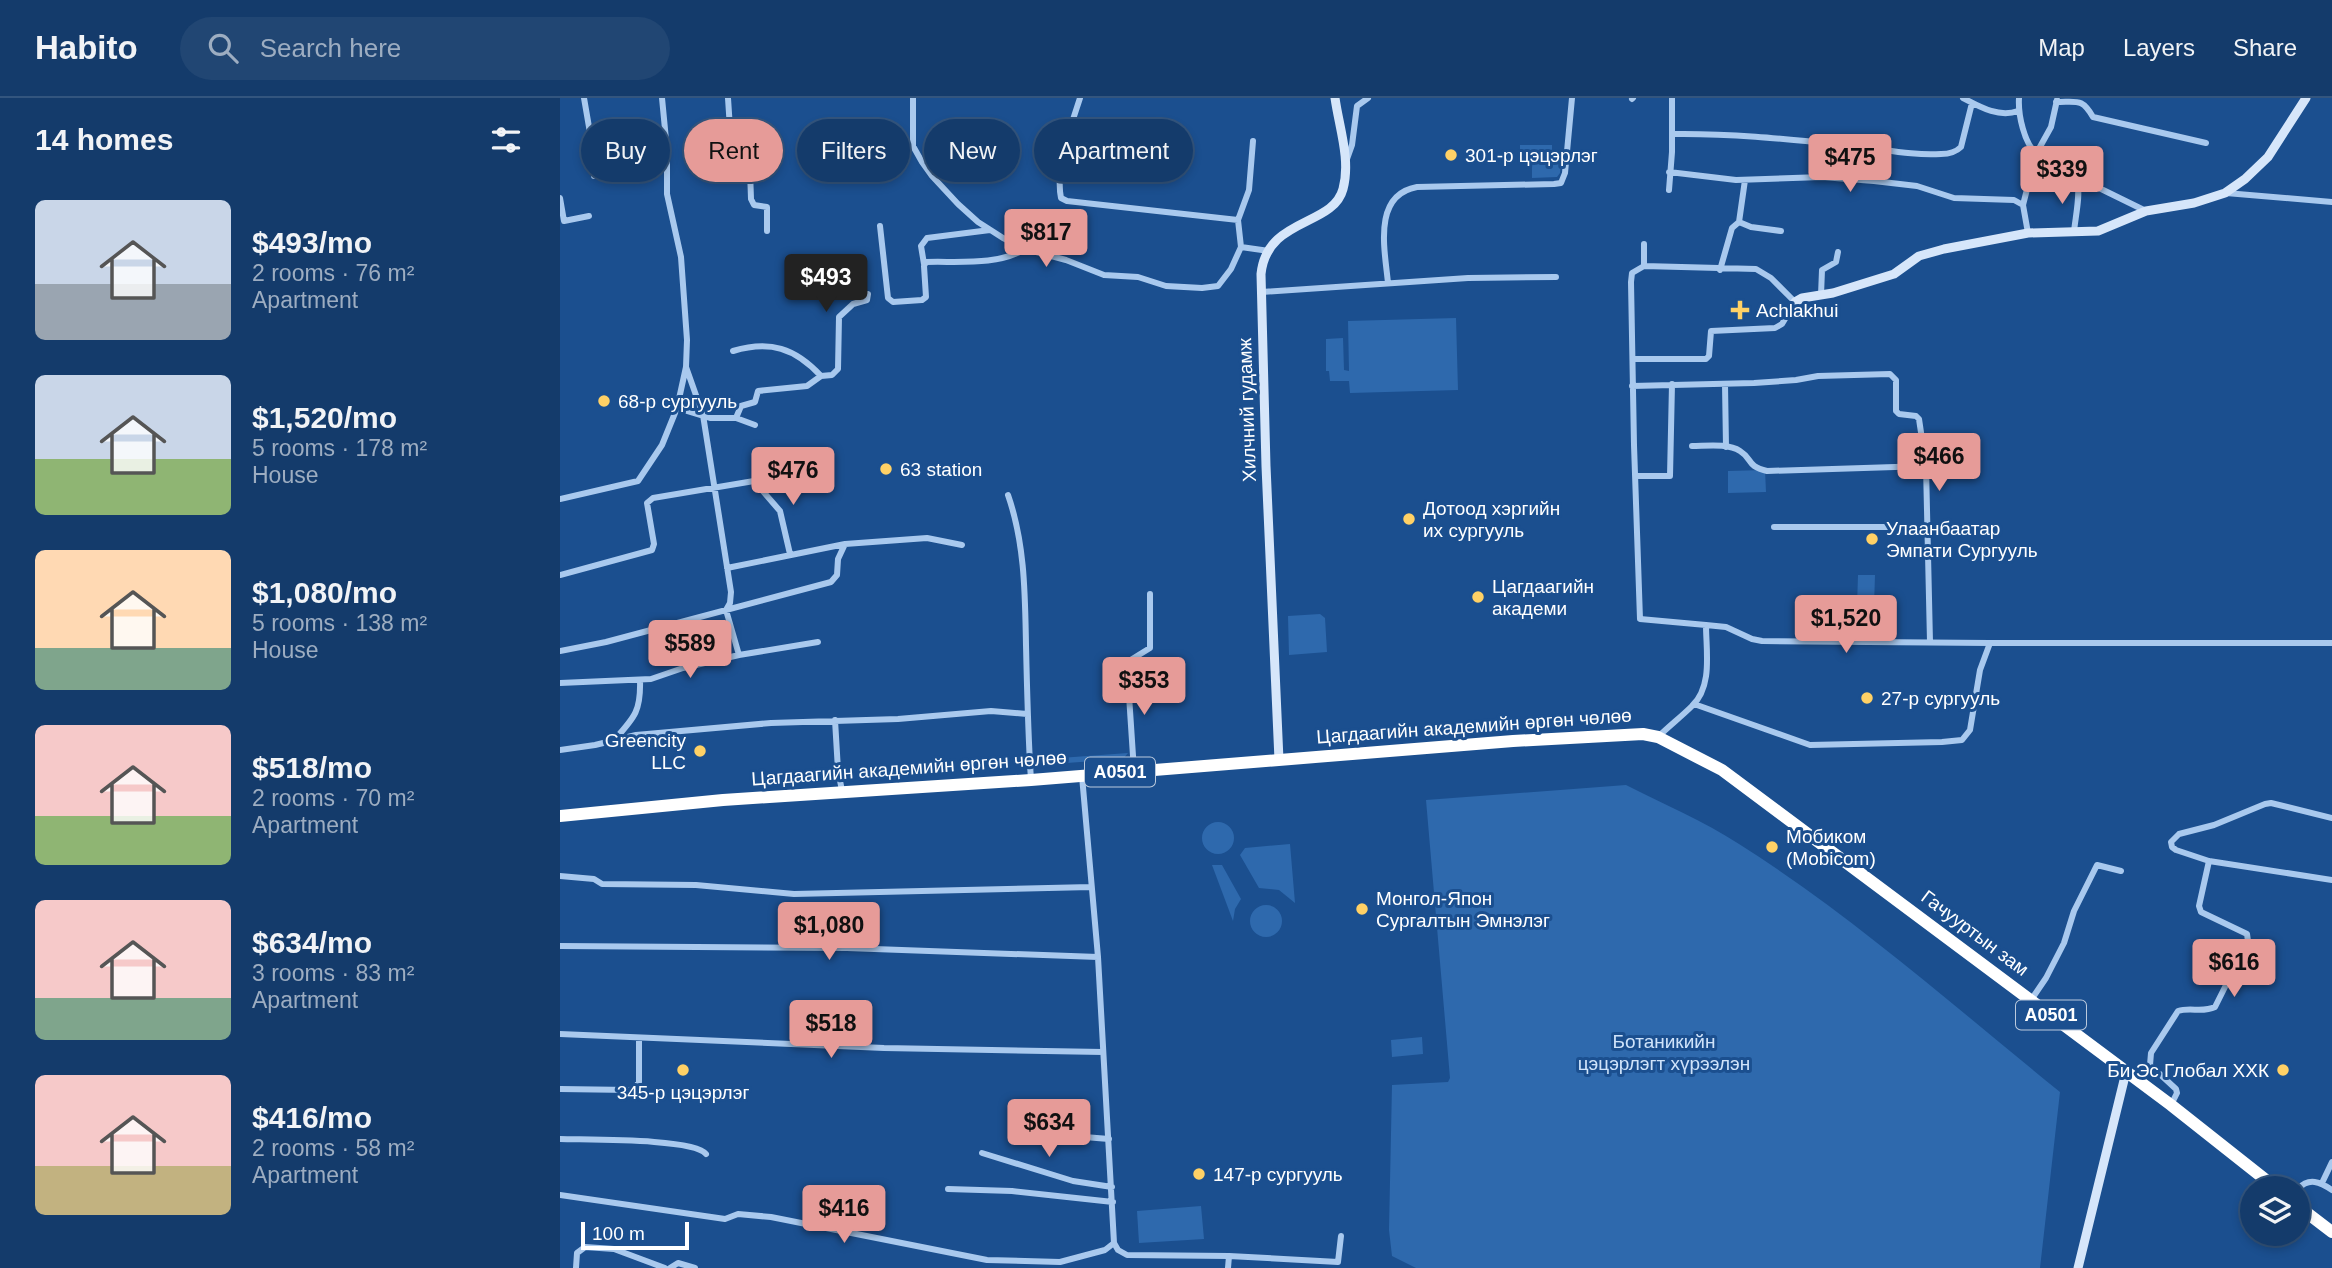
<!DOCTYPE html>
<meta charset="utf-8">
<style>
:root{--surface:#143b6b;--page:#214673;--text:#f1f3f6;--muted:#9dadc1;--line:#33557e;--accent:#e69b98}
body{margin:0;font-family:Helvetica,sans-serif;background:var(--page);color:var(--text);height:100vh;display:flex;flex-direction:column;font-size:26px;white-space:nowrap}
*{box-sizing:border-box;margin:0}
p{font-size:23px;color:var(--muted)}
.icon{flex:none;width:38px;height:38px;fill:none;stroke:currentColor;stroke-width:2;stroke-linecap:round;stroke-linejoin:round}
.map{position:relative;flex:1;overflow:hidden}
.sheet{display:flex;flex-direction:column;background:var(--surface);width:560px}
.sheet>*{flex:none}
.banner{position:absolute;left:21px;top:21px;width:665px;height:63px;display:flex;gap:14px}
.tools{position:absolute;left:1680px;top:1078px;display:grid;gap:14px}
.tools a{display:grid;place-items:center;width:70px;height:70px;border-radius:50%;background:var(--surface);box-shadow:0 4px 10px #0003,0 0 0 2px var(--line);font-size:35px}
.scale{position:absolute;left:21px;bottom:18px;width:108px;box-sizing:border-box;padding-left:7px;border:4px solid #fff;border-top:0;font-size:19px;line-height:24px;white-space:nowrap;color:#fff;-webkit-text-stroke:5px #1b4f8f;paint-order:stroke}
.price{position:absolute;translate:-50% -60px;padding:0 16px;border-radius:7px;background:var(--accent);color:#111;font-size:23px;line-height:46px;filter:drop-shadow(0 2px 4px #0008)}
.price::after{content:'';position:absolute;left:50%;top:42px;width:21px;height:16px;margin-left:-10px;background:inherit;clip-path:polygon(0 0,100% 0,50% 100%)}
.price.current{background:#222;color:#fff}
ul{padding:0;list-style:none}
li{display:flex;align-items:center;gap:21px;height:175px;padding:0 35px}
li span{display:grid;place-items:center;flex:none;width:196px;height:140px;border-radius:10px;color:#555}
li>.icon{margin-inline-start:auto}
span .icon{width:84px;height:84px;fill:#fffc;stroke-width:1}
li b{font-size:30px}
h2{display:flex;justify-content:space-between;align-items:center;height:84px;padding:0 35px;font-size:30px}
.pill{padding:0 24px;border-radius:32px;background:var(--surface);box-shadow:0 4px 10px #0003,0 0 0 2px var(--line);font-size:24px;line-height:63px}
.pill.current{background:var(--accent);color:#111}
header{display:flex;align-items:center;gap:42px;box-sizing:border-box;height:98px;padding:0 35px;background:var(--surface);border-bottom:2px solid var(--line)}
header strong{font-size:33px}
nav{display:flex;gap:38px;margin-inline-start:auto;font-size:24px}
.search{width:490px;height:63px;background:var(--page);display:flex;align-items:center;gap:18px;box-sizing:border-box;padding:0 24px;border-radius:38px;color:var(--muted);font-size:26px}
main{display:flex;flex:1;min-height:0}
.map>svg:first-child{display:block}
</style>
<header>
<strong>Habito</strong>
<div class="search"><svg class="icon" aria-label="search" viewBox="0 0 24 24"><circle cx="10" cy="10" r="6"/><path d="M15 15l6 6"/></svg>Search here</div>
<nav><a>Map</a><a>Layers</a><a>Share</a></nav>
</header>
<main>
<section class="sheet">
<h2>14 homes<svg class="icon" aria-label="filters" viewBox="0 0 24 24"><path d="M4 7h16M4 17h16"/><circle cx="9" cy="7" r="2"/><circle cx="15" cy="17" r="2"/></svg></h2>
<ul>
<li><span style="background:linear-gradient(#c9d6e8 60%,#9aa5b1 0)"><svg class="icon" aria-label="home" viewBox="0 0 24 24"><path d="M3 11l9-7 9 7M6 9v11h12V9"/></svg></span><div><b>$493/mo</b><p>2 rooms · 76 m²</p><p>Apartment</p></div></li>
<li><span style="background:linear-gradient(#c9d6e8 60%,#8fb573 0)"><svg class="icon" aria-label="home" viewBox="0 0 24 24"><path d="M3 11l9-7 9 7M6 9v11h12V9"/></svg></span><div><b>$1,520/mo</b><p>5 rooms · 178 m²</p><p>House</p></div></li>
<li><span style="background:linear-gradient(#ffd9b3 70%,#7fa58c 0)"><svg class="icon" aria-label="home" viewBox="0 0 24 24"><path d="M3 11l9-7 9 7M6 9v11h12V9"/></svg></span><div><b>$1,080/mo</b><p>5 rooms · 138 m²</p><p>House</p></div></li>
<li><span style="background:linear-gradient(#f6c9c9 65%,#8fb573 0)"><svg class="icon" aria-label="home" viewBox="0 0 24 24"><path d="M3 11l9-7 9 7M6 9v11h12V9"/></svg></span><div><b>$518/mo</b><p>2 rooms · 70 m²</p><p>Apartment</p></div></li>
<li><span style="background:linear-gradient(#f6c9c9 70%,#7fa58c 0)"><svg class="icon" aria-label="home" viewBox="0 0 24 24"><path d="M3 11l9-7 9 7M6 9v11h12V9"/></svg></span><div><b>$634/mo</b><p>3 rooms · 83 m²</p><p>Apartment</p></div></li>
<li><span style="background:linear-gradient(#f6c9c9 65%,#c2b280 0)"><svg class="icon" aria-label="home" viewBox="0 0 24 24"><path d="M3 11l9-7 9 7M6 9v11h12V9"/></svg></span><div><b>$416/mo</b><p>2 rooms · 58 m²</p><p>Apartment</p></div></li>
</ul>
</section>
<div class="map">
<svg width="1772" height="1170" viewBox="0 0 1772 1170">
<rect width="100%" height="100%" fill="#1b4f8f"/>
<!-- green -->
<path fill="#2e69ad" d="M 960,47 L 992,47 L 992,63 L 1001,63 L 1000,75 L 997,79 L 972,80 L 972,63 L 960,63 Z
M 896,220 L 898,292 L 790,295 L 789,283 L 770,283 L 769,273 L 766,273 L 766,241 L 783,240 L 784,272 L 789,273 L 788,223 Z
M 1205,372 L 1206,394 L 1168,395 L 1168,373 Z
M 1298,477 L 1315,477 L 1314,508 L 1297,508 Z
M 1296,514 L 1335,514 L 1335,536 L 1296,536 Z
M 760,516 L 765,520 L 767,554 L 729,557 L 728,518 Z
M 568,655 L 563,661 L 478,667 L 473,662 Z
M 1066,687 C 1103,706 1144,723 1179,746 C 1293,818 1396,910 1500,994 L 1480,1170 L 856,1170 L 832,1158 L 829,1132 L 832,987 L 888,984 L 890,980 L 866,702 Z
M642 740a16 16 0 1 1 32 0a16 16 0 1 1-32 0Z
M 730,746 L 735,805 L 719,792 L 699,790 L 680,757 L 685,750 Z
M 652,767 L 662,767 L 681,801 L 675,811 L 673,823 Z
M690 823a16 16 0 1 1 32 0a16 16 0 1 1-32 0Z
M 862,939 L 863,956 L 832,959 L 831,942 Z
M 641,1108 L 644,1141 L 579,1145 L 577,1113 Z"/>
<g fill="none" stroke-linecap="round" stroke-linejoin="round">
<!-- street -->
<path stroke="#a9c9ee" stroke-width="6" d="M 24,0 L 34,58 L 34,78
M 168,0 L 172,61 L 177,69 L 190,72 L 191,101 L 194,107 L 207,109 L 207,133
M 353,0 L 353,48 L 362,64 L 372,78 L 398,106 L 418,124 L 443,140 L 465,151 L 506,162 L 544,177 L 578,179 L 606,188 L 642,190 L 658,188 L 671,171 L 681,149 L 709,153
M 520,0 C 511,28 495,71 501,100 L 507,103 L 678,122
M 1403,0 C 1420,9 1439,20 1458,13
M 1459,0 C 1458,16 1464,46 1477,56 C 1489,66 1513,67 1517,84 C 1521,95 1515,121 1514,134
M 1072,1 L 1073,0
M 1496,4 C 1518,4 1522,0 1533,19 L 1646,45
M 1112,36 C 1173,35 1235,42 1295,48 C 1323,51 1353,58 1381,56 C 1389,56 1396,54 1401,49 L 1412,5
M 787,61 L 792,47 L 797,8 L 808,0
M 1109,74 L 1176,82 L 1262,79 L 1314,83 L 1357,88 L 1394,100 L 1454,102 L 1463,107 L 1468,135
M 1518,85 L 1535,88 L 1586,113
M 1109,92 L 1112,54 L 1112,0
M 1666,95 L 1772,104
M 0,100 L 4,123 L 29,118
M 1463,107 L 1476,56 L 1491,29 L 1497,2
M 1179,124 L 1191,129 L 1221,133
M 320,128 L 328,200 L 333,204 L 362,202 L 366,199 L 364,168 L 366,164 C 398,163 437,168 465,151
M 681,149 L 678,122 L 689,92 L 693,43
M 364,166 L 361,148 L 367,140 L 430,132
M 1084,168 L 1072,175 L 1071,184 L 1074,347 L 1080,521 L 1146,527 C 1146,553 1153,588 1132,608 C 1121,619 1109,628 1098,639
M 1160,172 L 1172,130 L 1179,124 L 1185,82
M 828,185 C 825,153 812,97 857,89 L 994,86 L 1001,85 L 1005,75 L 1012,0
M 702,194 L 908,180 L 996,179
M 1261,197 L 1262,172 L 1276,164 L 1278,154
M 173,253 C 210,242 235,250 261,278
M 1073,261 L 1146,261 L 1149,258 L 1151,233 L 1215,230 L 1222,226 L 1235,204 L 1211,180 L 1196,171 L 1084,168 L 1084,146
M 126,269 L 143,317 L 171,494 L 170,505 L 166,512 L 179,557
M 1165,286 L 1166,349
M 1072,288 L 1194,285 L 1236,282 L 1258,278 L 1330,276 L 1336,282 L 1336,313 L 1339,316 L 1356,318 L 1359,321 L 1366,368 L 1370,544
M 117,310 L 150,320 L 176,320 L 195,327
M 176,320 L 181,308 L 195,304 L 198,293 L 247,288 L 261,278 L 272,277 L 278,271 L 279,219 L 293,206 L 307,202 L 308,196
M 1132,348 C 1146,348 1168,345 1180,353 C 1193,361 1186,368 1207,373 L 1366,368
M 1075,378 L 1110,378 L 1112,286
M 194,383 L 220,413 L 230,456
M 448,397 C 465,446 465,496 466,547 C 467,592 468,637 471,682
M 0,401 L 78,383 L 102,347 L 117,310 L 126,269 L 127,242 L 121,159 L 107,96 L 107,52 L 102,0
M 1214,429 L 1366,429
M 167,470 L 285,446 L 367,440 L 402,447
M 0,477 L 92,452 L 94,446 L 87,405 L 93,400 L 194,383 L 209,376 L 233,374 L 256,380
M 1146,527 L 1166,529 L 1192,541 L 1202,543 L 1430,545
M 0,553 L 46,544 L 271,484 L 277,477 L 278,461 L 285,446
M 0,585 L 91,581 L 123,570 L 179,557 L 258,544
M 1134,606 L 1250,647 L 1382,644 L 1402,642 L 1410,632 L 1420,572 L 1430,545 L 1772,545
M 275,622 L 278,672 L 282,693
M 56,640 C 75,619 81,612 80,582
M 0,652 L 35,647 L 76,637 L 211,625 L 338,621 L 431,613 L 467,616
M 574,673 L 567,567 L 569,563 L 590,550 L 590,496
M 522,678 L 538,859 L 554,1145 L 558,1152 L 567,1157 L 669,1158 L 668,1170
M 1772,720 L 1711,705 L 1705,706 L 1654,727 L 1619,736 L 1611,744 L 1612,749 L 1616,752 L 1649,763 L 1772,782
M 0,778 L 34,781 L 42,786 L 136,787 L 234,796 L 531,789
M 0,848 L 287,850 L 538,859
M 1471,902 L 1486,880 L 1504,845 L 1514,813 L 1537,767 L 1561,773
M 0,936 L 324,950 L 543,954
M 0,991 L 70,992 L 75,990 L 79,984 L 79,940
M 1611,1007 L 1617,995 L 1616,991 L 1590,967 L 1591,955 L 1618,913 C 1630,909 1643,915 1655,909 L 1688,843 L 1687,836 L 1641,814 L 1639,808 L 1649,763
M 512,1038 L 549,1041
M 0,1041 C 25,1042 134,1040 146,1056
M 422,1055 L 513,1083 L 552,1089
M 1762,1085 L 1772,1064
M 388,1091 L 452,1093 L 553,1104
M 1738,1091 C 1749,1079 1760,1084 1772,1092
M 0,1097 L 165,1121 L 178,1116 L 211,1119 L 427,1162 L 500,1164 L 545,1152 L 554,1145
M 669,1158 L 778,1164 L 781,1138
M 16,1170 L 17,1155 L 25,1149 L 54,1151 L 105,1170
M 110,1170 L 118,1165 L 135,1170"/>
<!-- secondary -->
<path stroke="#d6e6fa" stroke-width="9" d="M 1235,204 L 1242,200 L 1273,195 L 1334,176 L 1359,158 L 1384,151 L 1468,135 L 1538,133 L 1586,113 L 1634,105 L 1665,95 L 1685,81 L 1708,59 L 1746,0
M 719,662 L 706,368 L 701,176 C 707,119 773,129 783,91 C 791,62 779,29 775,0
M 1518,1170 L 1566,974"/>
<!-- highway -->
<path stroke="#fff" stroke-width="12" d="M 0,718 L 163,702 L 471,682 L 953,643 L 1083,636 L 1098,639 L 1162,672 L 1611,1007 L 1716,1090
M 1738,1108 L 1772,1134"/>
</g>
<!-- markers -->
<g fill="#ffd166" stroke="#1b4f8f" stroke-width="2.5">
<circle cx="891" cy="57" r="7"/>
<path d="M1176.5 201.5h7v7h7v7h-7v7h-7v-7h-7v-7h7z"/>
<circle cx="44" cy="303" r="7"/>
<circle cx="326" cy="371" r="7"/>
<circle cx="849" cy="421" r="7"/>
<circle cx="1312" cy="441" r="7"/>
<circle cx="918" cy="499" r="7"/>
<circle cx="1307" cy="600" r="7"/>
<circle cx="140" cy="653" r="7"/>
<circle cx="1212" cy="749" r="7"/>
<circle cx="802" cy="811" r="7"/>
<circle cx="123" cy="972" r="7"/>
<circle cx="1723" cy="972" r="7"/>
<circle cx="639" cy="1076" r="7"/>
</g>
<g text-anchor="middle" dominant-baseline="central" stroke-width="6" stroke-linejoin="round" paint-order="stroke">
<!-- shield labels -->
<g fill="#1b4f8f" stroke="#bbcadd" stroke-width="2">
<rect x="525" y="659.5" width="70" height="29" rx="5"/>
<rect x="1456" y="902.5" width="70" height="29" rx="5"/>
</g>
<g font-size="18" font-weight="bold" fill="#fff">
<text x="560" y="674">A0501</text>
<text x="1491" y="917">A0501</text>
</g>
<!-- poi labels -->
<g font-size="19" fill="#fff" stroke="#1b4f8f" text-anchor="start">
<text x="905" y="57">301-р цэцэрлэг</text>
<text x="1196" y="212">Achlakhui</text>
<text x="58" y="303">68-р сургууль</text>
<text x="340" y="371">63 station</text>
<text x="863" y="410">Дотоод хэргийн<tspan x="863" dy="22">их сургууль</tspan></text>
<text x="1326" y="430">Улаанбаатар<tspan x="1326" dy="22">Эмпати Сургууль</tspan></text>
<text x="932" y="488">Цагдаагийн<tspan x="932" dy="22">академи</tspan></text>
<text x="1321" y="600">27-р сургууль</text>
<text x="126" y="642" text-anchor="end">Greencity<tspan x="126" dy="22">LLC</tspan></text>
<text x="1226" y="738">Мобиком<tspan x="1226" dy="22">(Mobicom)</tspan></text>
<text x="816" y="800">Монгол-Япон<tspan x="816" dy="22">Сургалтын Эмнэлэг</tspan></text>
<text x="1709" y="972" text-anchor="end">Би Эс Глобал ХХК</text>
<text x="123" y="994" text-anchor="middle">345-р цэцэрлэг</text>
<text x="653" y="1076">147-р сургууль</text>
</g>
<!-- street labels -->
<g font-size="19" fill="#fff" stroke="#1b4f8f">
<text transform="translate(687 312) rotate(-92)">Хилчний гудамж</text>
<text transform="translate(914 628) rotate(-4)">Цагдаагийн академийн өргөн чөлөө</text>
<text transform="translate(349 670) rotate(-4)">Цагдаагийн академийн өргөн чөлөө</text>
<text transform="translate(1415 835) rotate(37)">Гачууртын зам</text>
</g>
<!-- park labels -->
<g font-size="19" fill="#cfe3fa" stroke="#1b4f8f">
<text x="1104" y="943">Ботаникийн<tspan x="1104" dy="22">цэцэрлэгт хүрээлэн</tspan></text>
</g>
</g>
</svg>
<div class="tools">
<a><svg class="icon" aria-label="layers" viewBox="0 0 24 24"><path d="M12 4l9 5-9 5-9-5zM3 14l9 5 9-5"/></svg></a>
</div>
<div class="scale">100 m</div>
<b class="price" style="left:1290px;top:96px">$475</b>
<b class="price" style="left:1502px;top:108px">$339</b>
<b class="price" style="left:486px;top:171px">$817</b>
<b class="price current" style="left:266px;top:216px">$493</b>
<b class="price" style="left:1379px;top:395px">$466</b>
<b class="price" style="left:233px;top:409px">$476</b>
<b class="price" style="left:1286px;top:557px">$1,520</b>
<b class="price" style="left:130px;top:582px">$589</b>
<b class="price" style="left:584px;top:619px">$353</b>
<b class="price" style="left:269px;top:864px">$1,080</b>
<b class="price" style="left:1674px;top:901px">$616</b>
<b class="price" style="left:271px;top:962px">$518</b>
<b class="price" style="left:489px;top:1061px">$634</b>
<b class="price" style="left:284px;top:1147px">$416</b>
<div class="banner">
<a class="pill">Buy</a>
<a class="pill current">Rent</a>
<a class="pill">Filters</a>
<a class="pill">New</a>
<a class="pill">Apartment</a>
</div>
</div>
</main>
